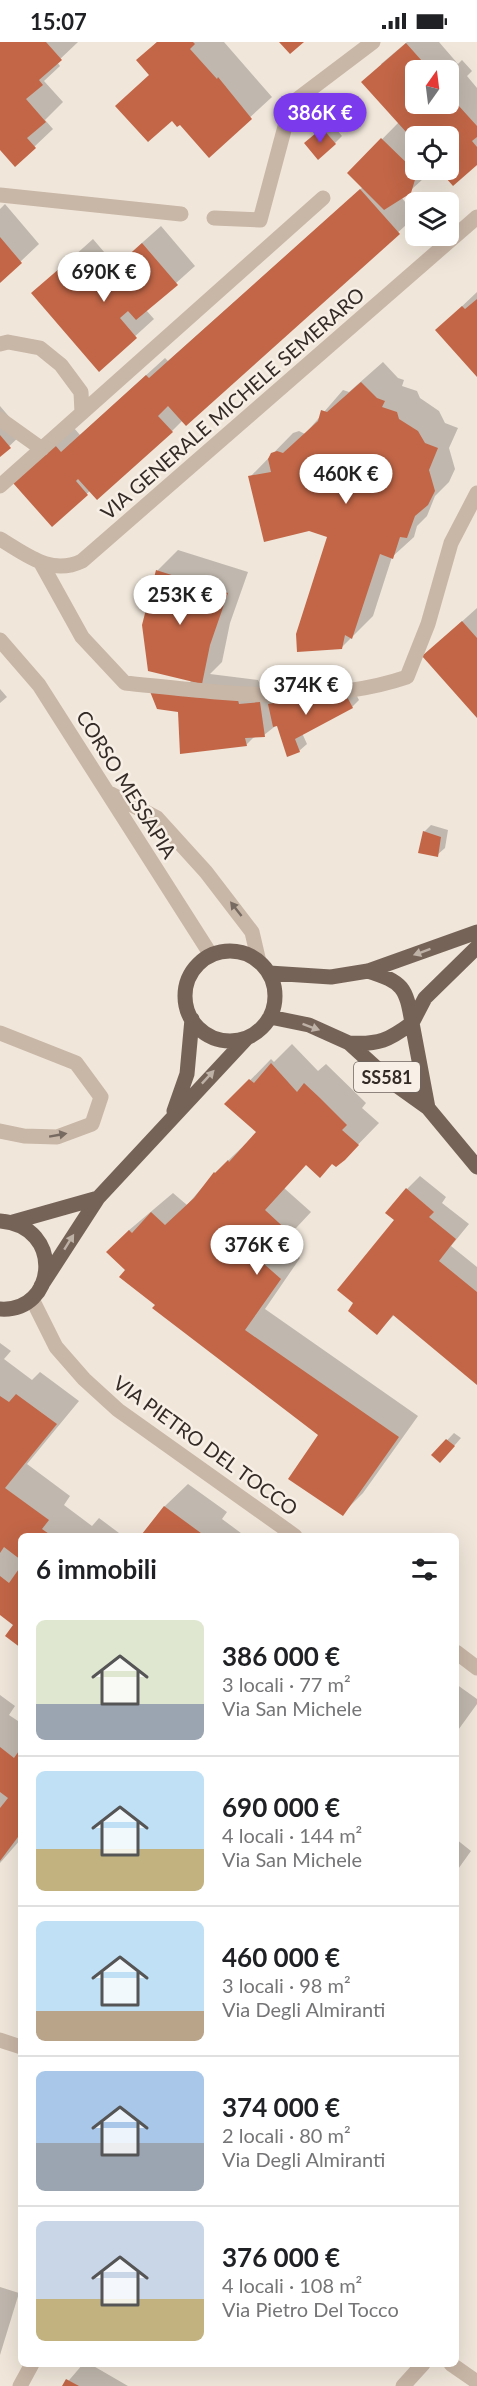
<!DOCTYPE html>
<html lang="it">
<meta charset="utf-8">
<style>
:root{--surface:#fff;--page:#f2f2f2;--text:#202124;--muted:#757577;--line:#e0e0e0;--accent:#7c3aed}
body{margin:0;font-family:Lato,sans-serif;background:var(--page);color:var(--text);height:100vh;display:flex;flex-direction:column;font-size:22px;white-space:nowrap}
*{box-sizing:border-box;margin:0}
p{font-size:20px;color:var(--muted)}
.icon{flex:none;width:33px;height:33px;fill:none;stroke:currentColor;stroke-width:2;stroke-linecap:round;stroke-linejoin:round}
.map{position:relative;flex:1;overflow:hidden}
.sheet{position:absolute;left:18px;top:1491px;width:441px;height:834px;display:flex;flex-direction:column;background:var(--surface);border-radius:9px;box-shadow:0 6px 24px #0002}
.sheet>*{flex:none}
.needle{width:39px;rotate:14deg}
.controls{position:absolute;left:405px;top:18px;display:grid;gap:12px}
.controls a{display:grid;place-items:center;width:54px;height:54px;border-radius:9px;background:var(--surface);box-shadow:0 6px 24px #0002;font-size:30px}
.price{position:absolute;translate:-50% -51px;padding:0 14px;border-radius:21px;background:#fff;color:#222;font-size:20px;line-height:39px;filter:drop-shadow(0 2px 3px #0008)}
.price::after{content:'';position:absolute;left:50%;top:36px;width:18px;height:14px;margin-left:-9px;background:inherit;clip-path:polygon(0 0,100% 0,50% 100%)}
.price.selected{background:var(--accent);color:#fff}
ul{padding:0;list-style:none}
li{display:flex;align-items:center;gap:18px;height:150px;padding:0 18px}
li+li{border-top:2px solid var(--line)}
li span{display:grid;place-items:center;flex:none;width:168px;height:120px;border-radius:9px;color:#555}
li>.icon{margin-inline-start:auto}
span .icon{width:72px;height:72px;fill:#fffc;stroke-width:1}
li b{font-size:26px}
h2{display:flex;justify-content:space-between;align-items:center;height:72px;padding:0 18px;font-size:26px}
.status{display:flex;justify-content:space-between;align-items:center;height:42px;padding:0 30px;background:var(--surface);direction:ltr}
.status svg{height:16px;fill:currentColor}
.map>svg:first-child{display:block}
</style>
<div class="status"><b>15:07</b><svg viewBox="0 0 49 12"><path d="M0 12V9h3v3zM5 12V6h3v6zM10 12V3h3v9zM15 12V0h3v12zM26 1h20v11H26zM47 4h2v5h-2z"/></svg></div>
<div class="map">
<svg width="477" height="2344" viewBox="0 0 477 2344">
<rect width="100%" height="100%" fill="#f0e6da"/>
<!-- shadow -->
<path fill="#0003" fill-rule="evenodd" d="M 0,0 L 78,0 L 57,20 L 60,24 L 44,39 L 63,60 L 45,78 L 53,87 L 15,123 L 0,106 Z
M 157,0 L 224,0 L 272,55 L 209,113 L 138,18 Z
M 407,0 L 439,0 L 458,22 L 462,18 L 472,29 L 467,34 L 477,46 L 477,121 L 453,142 L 441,128 L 448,128 L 448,94 L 416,94 L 416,128 L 433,128 L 402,156 L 416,174 L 186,382 L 183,378 L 172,389 L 91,448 L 52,483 L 15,441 L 74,386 L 80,393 L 165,316 L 168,319 L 363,145 L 349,131 L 399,80 L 381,22 ZM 416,28 L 448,28 L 448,62 L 416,62 Z
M 330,80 L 342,94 L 335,101 L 313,94 Z
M 5,162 L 39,202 L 0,239 L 0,167 Z
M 161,184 L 195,224 L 146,268 L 154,277 L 99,327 L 33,251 L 93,197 L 116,224 Z
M 477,250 L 477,333 L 437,288 Z
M 383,320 L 398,336 L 404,338 L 402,344 L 417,349 L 420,356 L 439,369 L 445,381 L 458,386 L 449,406 L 455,427 L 449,440 L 435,454 L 427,474 L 417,484 L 414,495 L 392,515 L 373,574 L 341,606 L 329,494 L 250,435 L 293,391 L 299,389 L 305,392 L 343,348 L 349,350 Z
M 0,364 L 23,391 L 0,413 Z
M 178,508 L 248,530 L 230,581 L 222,620 L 210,632 L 258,638 L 260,642 L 280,640 L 282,654 L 351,643 L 359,658 L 352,665 L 302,691 L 307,702 L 299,709 L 278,682 L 264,693 L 255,694 L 246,703 L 186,644 L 192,638 L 144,583 L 158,528 Z
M 477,566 L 477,673 L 438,601 Z
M 0,647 L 7,655 L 0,661 Z
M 431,783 L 448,788 L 445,806 L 437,813 L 424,790 Z
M 292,1002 L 318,1029 L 326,1022 L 366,1061 L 362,1066 L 379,1081 L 344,1117 L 333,1121 L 307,1121 L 284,1146 L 311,1170 L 283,1200 L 300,1216 L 265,1267 L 418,1374 L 363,1451 L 342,1472 L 320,1393 L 121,1235 L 127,1227 L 128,1189 L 173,1151 L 187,1163 L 215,1131 L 258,1090 L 227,1062 L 271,1017 L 274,1020 Z
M 420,1134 L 446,1155 L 442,1161 L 469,1182 L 451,1204 L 477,1225 L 477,1341 L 394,1273 L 377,1291 L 396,1178 L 407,1147 Z
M 0,1301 L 11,1309 L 4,1317 L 32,1338 L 40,1330 L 79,1359 L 27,1422 L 70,1454 L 64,1463 L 92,1484 L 99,1476 L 123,1494 L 21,1494 L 21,1605 L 15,1583 L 0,1571 Z
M 454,1391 L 461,1396 L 447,1412 L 433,1413 Z
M 188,1442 L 227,1470 L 222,1477 L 245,1494 L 145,1494 L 165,1464 Z
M 456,1642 L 477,1657 L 477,1662 L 456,1691 Z
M 0,1653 L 15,1664 L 9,1673 L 21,1681 L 21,1797 L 0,1821 Z
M 456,1797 L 471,1809 L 456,1830 Z
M 0,2245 L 19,2251 L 0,2313 Z
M 83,2322 L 90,2322 L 128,2344 L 64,2344 Z"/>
<!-- building -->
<path fill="#c26647" d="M 0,0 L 46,0 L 62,18 L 39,38 L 43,43 L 26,57 L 46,80 L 27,96 L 36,106 L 15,125 L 0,108 Z
M 157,0 L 193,0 L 195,2 L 190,7 L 217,37 L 218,35 L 252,77 L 209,116 L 180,83 L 177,85 L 172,79 L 148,100 L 115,64 L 149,33 L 136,18 Z
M 279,0 L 304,0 L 290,12 Z
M 406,1 L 430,28 L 416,28 L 416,62 L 448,62 L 448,41 L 455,48 L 449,53 L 477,84 L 477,95 L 472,99 L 477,105 L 477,123 L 453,144 L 439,128 L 448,128 L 448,94 L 416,94 L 416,101 L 361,40 Z
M 322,86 L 336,102 L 318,118 L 304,101 Z
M 381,96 L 417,131 L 411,151 L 384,168 L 347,131 Z
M 360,147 L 400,192 L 186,384 L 168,364 L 158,374 L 173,390 L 97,458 L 78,437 L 76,439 L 88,453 L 52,485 L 13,441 L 55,403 L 61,410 L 146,333 L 149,336 Z
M 0,195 L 22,221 L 0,241 Z
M 142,201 L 178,243 L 136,278 L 128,269 L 120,276 L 137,296 L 99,330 L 31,251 L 74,214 L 104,248 L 108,246 L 101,238 Z
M 477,257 L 477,335 L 435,288 L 462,264 L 465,267 Z
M 361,340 L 377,356 L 385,359 L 382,365 L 397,370 L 399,377 L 418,389 L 425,401 L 438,406 L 429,428 L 435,449 L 428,463 L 415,474 L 407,496 L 400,495 L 393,517 L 380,512 L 352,597 L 345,593 L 342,607 L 297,610 L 296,592 L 327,495 L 309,489 L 264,500 L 248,434 L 271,430 L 268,417 L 271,411 L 277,409 L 283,411 L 318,379 L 321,368 L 327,370 Z
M 0,393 L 11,406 L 0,415 Z
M 156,528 L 228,551 L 210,603 L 202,642 L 148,629 L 142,583 Z
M 462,579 L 477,596 L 477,676 L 422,614 Z
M 149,647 L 238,658 L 239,662 L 260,660 L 265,695 L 245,696 L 247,704 L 180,712 L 178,670 L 157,667 Z
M 344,649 L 353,666 L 295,697 L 300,710 L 287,715 L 277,684 L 273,685 L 268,662 Z
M 423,789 L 441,795 L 438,815 L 418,811 Z
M 271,1021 L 297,1050 L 304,1041 L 320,1056 L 347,1083 L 342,1088 L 359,1103 L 345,1118 L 336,1125 L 332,1122 L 320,1136 L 306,1123 L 265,1168 L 291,1192 L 264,1222 L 281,1237 L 245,1288 L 399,1395 L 343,1474 L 288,1437 L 318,1393 L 152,1266 L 155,1263 L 119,1235 L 125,1228 L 106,1210 L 129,1188 L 132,1191 L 151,1170 L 165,1183 L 194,1156 L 214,1130 L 215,1131 L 228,1118 L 229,1120 L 256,1090 L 224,1062 L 249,1037 L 254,1041 Z
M 406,1146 L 434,1170 L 429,1175 L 456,1197 L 439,1219 L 477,1250 L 477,1343 L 393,1273 L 377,1293 L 348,1269 L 353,1261 L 337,1248 L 394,1178 L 385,1171 Z
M 16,1352 L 57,1382 L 5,1446 L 49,1478 L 42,1487 L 52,1494 L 21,1494 L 21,1518 L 4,1505 L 0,1511 L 0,1354 L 9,1360 Z
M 446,1397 L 455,1404 L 440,1421 L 431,1413 Z
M 164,1464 L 205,1494 L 142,1492 Z
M 21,1524 L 21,1606 L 5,1594 L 13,1583 L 0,1573 L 0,1534 L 9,1541 Z
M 0,1705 L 14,1716 L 21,1706 L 21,1791 L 0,1819 L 0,1766 L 8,1756 L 0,1750 Z
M 66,2337 L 79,2344 L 62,2344 Z"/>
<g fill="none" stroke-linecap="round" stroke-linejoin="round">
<!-- minor -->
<path stroke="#c8b6a6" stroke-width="15" d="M 0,153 L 181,172
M 214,176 L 260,178 L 291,62 L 373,0
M 0,302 L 8,300 L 40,306 L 61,323 L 81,350 L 82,371
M 0,377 L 42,407
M 0,444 L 323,156
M 0,497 C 27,513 51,534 82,519 L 477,175
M 41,521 L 82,595 L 125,641 C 216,650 319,665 407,635 L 428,582 L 451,501 L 477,451
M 0,598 L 39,643 L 211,913
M 111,752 L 157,776 L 206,830 L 252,890 L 259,920
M 0,991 L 76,1021 L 101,1055 L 92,1082 L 57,1095 L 24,1094 L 0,1089
M 32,1257 L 56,1305 L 84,1337 L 118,1368 L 295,1494
M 456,1610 L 477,1626
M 0,1998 L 21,2005
M 451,2322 L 477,2340
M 20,2344 L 32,2322
M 403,2344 L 423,2322"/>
<!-- major -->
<path stroke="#766358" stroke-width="15" d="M185 954a45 45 0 1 1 90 0a45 45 0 1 1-90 0Z
M 269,931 L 331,935 L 368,929 L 477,890
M 270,975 L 309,983 L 349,1001 L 393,1041 L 428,1066 L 477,1125
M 349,1001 C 379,1003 389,998 412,981 C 406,945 403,940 368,929
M 428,1066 L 412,981 L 425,956 L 477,905
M 174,1069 L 187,1032 L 192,977
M 0,1179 C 65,1184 57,1271 0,1267
M 13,1180 L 98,1156
M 41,1244 L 98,1156 L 246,997"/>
</g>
<!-- one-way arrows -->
<defs><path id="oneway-solid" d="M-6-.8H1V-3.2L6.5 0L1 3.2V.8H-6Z" transform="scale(1.5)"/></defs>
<g fill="#776a60">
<use href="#oneway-solid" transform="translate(236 867) rotate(-128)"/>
<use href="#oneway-solid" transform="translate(58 1093) rotate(-10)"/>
</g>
<g fill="#beb1a6">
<use href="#oneway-solid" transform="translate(422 910) rotate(160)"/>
<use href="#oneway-solid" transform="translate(311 985) rotate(20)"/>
<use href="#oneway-solid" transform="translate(208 1035) rotate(-47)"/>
<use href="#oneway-solid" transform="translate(69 1200) rotate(-58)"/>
</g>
<g text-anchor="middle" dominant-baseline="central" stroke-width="5" stroke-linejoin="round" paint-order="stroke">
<!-- shield labels -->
<rect fill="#f8f0e6" stroke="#6f6660" stroke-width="1.5" x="354" y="1020" width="66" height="30" rx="4.5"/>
<g font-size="18" font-weight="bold" fill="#342b27">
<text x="387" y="1035">SS581</text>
</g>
<!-- street labels -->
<g font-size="20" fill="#342b27" stroke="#f8f0e6">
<text transform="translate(232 361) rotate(-41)">VIA GENERALE MICHELE SEMERARO</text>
<text transform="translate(127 742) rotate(58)">CORSO MESSAPIA</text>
<text transform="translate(206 1403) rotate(36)">VIA PIETRO DEL TOCCO</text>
</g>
</g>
</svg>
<div class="controls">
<a><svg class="needle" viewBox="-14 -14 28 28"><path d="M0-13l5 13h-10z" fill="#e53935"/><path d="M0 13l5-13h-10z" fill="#757577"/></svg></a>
<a><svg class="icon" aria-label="locate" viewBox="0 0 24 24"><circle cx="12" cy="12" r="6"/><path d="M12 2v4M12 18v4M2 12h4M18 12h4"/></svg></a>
<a><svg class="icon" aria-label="layers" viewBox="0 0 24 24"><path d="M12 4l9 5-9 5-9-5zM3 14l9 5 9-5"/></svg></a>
</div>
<b class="price selected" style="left:320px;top:102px">386K €</b>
<b class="price" style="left:104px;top:261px">690K €</b>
<b class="price" style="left:346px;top:463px">460K €</b>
<b class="price" style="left:180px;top:584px">253K €</b>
<b class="price" style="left:306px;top:674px">374K €</b>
<b class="price" style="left:257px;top:1234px">376K €</b>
<section class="sheet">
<h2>6 immobili<svg class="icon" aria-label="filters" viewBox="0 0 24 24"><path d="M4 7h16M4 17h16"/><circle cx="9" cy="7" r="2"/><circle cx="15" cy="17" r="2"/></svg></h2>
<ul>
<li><span style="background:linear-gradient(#dfe7d0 70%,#9aa5b1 0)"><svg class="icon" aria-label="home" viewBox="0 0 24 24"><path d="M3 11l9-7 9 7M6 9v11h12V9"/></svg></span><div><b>386 000 €</b><p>3 locali · 77 m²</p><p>Via San Michele</p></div></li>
<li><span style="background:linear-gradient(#bfe0f5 65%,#c2b280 0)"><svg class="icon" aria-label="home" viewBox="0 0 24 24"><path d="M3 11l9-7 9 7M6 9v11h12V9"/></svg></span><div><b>690 000 €</b><p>4 locali · 144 m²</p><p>Via San Michele</p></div></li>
<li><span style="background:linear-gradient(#bfe0f5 75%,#b9a48a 0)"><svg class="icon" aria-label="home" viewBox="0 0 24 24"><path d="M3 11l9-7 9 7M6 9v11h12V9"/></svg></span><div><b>460 000 €</b><p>3 locali · 98 m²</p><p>Via Degli Almiranti</p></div></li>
<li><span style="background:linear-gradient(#a9c7e8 60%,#9aa5b1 0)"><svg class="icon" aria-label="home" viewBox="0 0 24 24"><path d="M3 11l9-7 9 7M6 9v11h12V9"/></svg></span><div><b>374 000 €</b><p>2 locali · 80 m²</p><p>Via Degli Almiranti</p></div></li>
<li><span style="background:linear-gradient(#c9d6e8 65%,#c2b280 0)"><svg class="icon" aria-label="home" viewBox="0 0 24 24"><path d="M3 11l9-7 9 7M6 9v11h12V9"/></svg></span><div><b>376 000 €</b><p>4 locali · 108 m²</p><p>Via Pietro Del Tocco</p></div></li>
</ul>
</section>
</div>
